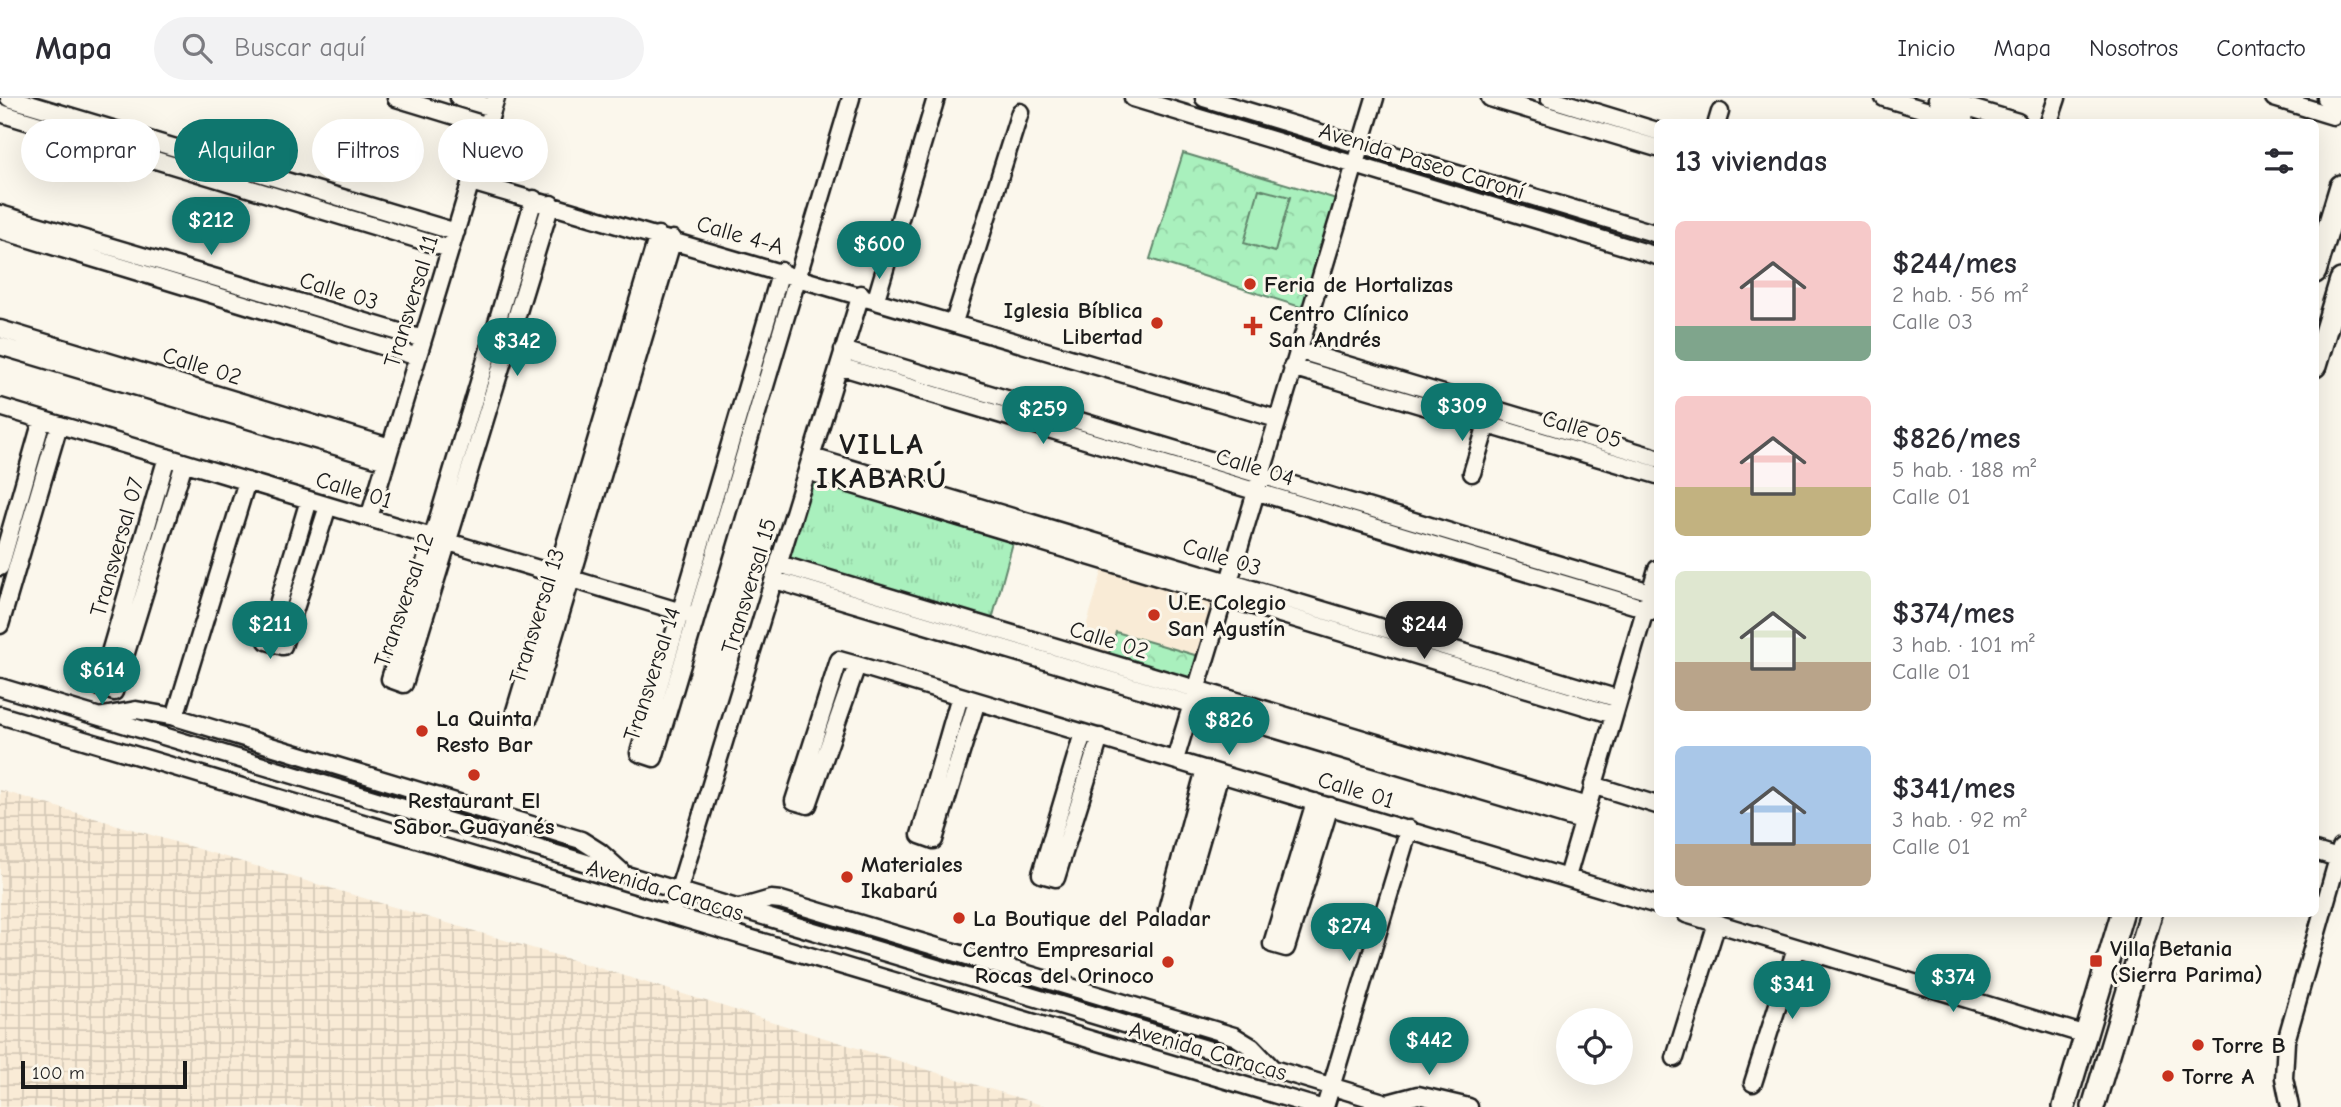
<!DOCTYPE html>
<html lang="es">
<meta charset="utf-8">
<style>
:root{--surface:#fff;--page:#f2f2f3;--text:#2b2b33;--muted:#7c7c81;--line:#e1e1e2;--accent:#0f766e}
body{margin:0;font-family:"Comic Neue",sans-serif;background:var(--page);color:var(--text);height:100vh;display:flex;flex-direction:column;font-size:26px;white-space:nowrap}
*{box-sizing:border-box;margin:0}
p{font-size:23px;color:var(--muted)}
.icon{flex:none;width:38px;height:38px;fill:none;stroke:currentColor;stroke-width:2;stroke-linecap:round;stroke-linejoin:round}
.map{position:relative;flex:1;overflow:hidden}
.details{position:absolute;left:1654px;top:21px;width:665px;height:798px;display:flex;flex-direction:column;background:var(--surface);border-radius:10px;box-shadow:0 7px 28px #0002}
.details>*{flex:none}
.guide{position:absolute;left:21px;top:21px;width:665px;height:63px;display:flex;gap:14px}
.tools{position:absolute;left:1556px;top:910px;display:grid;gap:14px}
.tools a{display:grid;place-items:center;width:77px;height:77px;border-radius:50%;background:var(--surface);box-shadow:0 7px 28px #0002;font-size:35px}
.scale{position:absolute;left:21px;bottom:18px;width:166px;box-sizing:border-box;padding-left:7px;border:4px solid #1c1c1c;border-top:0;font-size:19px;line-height:24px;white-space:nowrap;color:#1c1c1c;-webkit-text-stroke:5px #fbf7ec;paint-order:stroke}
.price{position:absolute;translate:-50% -60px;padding:0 16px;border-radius:24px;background:var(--accent);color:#fff;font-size:23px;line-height:46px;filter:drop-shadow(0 2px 4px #0008)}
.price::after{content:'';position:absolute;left:50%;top:42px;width:21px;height:16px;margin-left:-10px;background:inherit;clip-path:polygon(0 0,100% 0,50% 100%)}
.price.current{background:#222;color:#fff}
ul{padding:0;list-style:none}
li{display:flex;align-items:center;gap:21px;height:175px;padding:0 21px}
li span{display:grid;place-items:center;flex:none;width:196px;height:140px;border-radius:10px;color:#555}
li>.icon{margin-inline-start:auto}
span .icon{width:84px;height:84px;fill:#fffc;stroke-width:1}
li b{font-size:30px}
h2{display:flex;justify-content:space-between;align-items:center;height:84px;padding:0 21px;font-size:30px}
.chip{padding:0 24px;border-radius:32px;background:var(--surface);box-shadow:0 7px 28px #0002;font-size:24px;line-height:63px}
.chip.current{background:var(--accent);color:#fff}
header{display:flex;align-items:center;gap:42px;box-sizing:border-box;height:98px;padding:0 35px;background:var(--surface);border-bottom:2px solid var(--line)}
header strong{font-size:33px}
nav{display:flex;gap:38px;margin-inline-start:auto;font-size:24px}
.search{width:490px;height:63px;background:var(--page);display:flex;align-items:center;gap:18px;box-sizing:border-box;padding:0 24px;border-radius:38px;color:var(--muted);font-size:26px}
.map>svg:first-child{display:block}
</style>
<header>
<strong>Mapa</strong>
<div class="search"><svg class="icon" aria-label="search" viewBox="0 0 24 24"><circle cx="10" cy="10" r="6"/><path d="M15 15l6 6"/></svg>Buscar aquí</div>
<nav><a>Inicio</a><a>Mapa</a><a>Nosotros</a><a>Contacto</a></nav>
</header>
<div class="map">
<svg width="2341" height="1009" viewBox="0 0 2341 1009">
<defs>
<pattern id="industrial-grid" width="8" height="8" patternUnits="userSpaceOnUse" patternTransform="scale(1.75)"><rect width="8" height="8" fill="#f9ebd6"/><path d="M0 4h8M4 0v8" fill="none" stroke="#d5c9b7"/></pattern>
<pattern id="grass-tufts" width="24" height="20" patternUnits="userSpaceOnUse" patternTransform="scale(1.75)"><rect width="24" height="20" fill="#a9f0bd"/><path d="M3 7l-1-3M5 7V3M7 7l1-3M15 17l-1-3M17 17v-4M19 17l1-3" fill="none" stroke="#91cda2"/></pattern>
<pattern id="park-crowns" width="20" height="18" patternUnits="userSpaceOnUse" patternTransform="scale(1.75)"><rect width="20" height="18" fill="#a9f0bd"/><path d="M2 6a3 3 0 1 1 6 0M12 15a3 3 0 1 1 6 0" fill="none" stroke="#91cda2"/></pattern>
</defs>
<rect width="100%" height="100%" fill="#fbf7ec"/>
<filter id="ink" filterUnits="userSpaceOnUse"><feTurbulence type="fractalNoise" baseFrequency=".0143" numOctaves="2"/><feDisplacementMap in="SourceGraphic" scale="14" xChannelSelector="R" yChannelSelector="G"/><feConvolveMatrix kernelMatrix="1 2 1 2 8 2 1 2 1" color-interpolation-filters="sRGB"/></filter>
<g filter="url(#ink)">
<!-- built -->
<path fill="#f9ebd6" d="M 1105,464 L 1223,501 L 1205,560 L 1116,534 L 1106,564 L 1078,556 Z"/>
<!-- industrial -->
<path fill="url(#industrial-grid)" d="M 0,692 L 599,870 L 1048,1009 L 0,1009 Z"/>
<!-- grass -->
<path fill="url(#grass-tufts)" stroke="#62866c" stroke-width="2" d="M 812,358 L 1619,602 L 1614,617 L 1015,437 L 990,529 L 1587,709 L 1583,723 L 775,482 Z"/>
<!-- park -->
<path fill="url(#park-crowns)" stroke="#62866c" stroke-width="2" d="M 1183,55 L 1343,103 L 1310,212 L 1150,161 Z
M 1116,534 L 1205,560 L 1196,591 L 1106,564 Z"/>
<!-- pitch -->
<path fill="#a9f0bd" stroke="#62866c" stroke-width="2" d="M 1259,91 L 1290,99 L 1275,154 L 1244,145 Z"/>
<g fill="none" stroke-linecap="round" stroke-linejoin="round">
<defs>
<path id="minor" d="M 9,0 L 456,134
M 396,0 L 488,28
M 459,0 L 493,10
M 1133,0 L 1657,158
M 1204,0 L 1657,136
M 1490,0 L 1657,50
M 1549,0 L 1657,33
M 1884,0 L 1966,24
M 1937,0 L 2018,24
M 2274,0 L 2333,18 L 2337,3 L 2326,0
M 0,15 L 450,151
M 1717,24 L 1720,14
M 2049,24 L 2057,0
M 471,84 L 1277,321
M 534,101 L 390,581 L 404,586 L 551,106
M 0,116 L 423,241
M 0,132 L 418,259
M 658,137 L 515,613 L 530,618 L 673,141
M 781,173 L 639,655 L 654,660 L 851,0
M 876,201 L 936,0
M 954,224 L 1020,14
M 0,231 L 390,349
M 0,248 L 386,363
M 843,252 L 1657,496
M 1297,252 L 1657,360
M 839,268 L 1657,514
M 1292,269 L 1657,377
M 0,309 L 688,516
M 167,359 L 100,589 L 114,594 L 184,365
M 812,359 L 1619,601
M 807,373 L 1614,617
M 1472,375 L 1489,319
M 309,402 L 267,543 L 283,548 L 328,408
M 369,420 L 496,0
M 779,466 L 1587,708
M 0,469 L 42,322
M 775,482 L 1582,723
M 0,527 L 59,327
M 857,567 L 808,707 L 794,703 L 839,562 L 857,567 C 1124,647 1391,726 1657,807
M 0,589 L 1400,1009
M 960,598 L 920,737 L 934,742 L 977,603
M 0,617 L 1317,1009
M 103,618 L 136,612 L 175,619 L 581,742 L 600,754 L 621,773
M 175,619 L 247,383
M 1083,635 L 1041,776 L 1056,780 L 1100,639
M 1175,662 L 1375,0
M 1205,671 L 1167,811 L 1180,815 L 1220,676
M 1593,687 L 1657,707
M 1315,704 L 1272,846 L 1286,850 L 1330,708
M 2315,753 L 2341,761
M 1567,779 L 1657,471
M 740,810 L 771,801 L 781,802 L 1234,938 L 1252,949 L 1271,969
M 1686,816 L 2086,937
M 671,817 L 861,196
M 1675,960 L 1717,825
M 1753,985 L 1796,850
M 1388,1005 L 1418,997 L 1469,1009
M 1325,1009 L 1409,731
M 2290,1009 L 2284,980 L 2286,943 L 2341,750"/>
<path id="major" d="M 2315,174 L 2341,88
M 2315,268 L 2341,182
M 2064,1009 L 2122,816
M 2093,1009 L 2151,816"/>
</defs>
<!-- minor casing -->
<use href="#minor" stroke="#1c1c1c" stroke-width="21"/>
<!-- major casing -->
<use href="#major" stroke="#1c1c1c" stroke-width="26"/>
<!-- minor -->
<use href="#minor" stroke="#fbf7ec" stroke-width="16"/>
<!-- major -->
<use href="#major" stroke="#fbf7ec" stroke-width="21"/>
</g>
</g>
<!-- markers -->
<g fill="#c8321e" stroke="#fbf7ec" stroke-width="2.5">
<circle cx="1250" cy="186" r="7"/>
<circle cx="1157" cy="225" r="7"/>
<path d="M1249.5 217.5h7v7h7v7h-7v7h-7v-7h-7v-7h7z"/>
<circle cx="1154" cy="517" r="7"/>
<circle cx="422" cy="633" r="7"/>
<circle cx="474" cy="677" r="7"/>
<circle cx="847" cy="779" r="7"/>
<circle cx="959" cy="820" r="7"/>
<rect x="2089" y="856" width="14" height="14" rx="3.5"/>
<circle cx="1168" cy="864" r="7"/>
<circle cx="2198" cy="947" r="7"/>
<circle cx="2168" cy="978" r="7"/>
</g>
<g text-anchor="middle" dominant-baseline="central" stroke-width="6" stroke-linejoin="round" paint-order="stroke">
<!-- street labels -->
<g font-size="23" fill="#1c1c1c" stroke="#fbf7ec">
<text transform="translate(1422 63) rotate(17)">Avenida Paseo Caroní</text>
<text transform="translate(740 137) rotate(16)">Calle 4-A</text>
<text transform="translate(339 193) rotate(17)">Calle 03</text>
<text transform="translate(411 203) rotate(-73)">Transversal 11</text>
<text transform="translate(202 268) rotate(17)">Calle 02</text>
<text transform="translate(1582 331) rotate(17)">Calle 05</text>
<text transform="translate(1255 369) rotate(17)">Calle 04</text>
<text transform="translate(354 392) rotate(17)">Calle 01</text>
<text transform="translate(117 449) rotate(-74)">Transversal 07</text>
<text transform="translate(1222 459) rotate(17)">Calle 03</text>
<text transform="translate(749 488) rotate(-73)">Transversal 15</text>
<text transform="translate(404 502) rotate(-71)">Transversal 12</text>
<text transform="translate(537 518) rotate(-73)">Transversal 13</text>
<text transform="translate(1109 542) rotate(17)">Calle 02</text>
<text transform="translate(652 576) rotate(-72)">Transversal 14</text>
<text transform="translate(1356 692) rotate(17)">Calle 01</text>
<text transform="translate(665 792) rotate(17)">Avenida Caracas</text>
<text transform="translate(1208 953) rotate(16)">Avenida Caracas</text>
</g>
<!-- poi labels -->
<g font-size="23" font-weight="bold" fill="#1c1c1c" stroke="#fbf7ec" text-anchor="start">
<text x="1264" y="186">Feria de Hortalizas</text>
<text x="1143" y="212" text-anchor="end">Iglesia Bíblica<tspan x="1143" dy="26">Libertad</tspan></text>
<text x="1269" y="215">Centro Clínico<tspan x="1269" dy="26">San Andrés</tspan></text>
<text x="1168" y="504">U.E. Colegio<tspan x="1168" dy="26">San Agustín</tspan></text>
<text x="436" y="620">La Quinta<tspan x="436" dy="26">Resto Bar</tspan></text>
<text x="474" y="702" text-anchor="middle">Restaurant El<tspan x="474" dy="26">Sabor Guayanés</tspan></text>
<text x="861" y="766">Materiales<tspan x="861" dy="26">Ikabarú</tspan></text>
<text x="973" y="820">La Boutique del Paladar</text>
<text x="2110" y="850">Villa Betania<tspan x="2110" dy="26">(Sierra Parima)</tspan></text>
<text x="1154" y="851" text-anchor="end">Centro Empresarial<tspan x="1154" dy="26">Rocas del Orinoco</tspan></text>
<text x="2212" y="947">Torre B</text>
<text x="2182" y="978">Torre A</text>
</g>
<!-- district labels -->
<g font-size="30" font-weight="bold" letter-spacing="2" fill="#1c1c1c" stroke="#fbf7ec">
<text x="882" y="346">VILLA<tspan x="882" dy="34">IKABARÚ</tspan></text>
</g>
</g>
</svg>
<div class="tools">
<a><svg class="icon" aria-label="locate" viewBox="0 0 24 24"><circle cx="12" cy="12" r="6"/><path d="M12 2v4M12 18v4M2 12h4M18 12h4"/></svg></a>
</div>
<div class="scale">100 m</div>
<b class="price" style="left:211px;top:159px">$212</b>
<b class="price" style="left:879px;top:183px">$600</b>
<b class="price" style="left:517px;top:280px">$342</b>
<b class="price" style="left:1462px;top:345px">$309</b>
<b class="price" style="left:1043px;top:348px">$259</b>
<b class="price" style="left:270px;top:563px">$211</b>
<b class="price current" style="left:1424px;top:563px">$244</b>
<b class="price" style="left:102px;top:609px">$614</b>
<b class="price" style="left:1229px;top:659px">$826</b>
<b class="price" style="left:1349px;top:865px">$274</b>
<b class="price" style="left:1953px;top:916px">$374</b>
<b class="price" style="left:1792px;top:923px">$341</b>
<b class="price" style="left:1429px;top:979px">$442</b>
<div class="guide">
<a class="chip">Comprar</a>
<a class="chip current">Alquilar</a>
<a class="chip">Filtros</a>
<a class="chip">Nuevo</a>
</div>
<section class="details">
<h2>13 viviendas<svg class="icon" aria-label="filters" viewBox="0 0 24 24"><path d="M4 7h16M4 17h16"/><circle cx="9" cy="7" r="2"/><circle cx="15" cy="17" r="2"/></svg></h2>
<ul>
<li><span style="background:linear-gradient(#f6c9c9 75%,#7fa58c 0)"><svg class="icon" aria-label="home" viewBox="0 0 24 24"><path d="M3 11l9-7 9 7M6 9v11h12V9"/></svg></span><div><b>$244/mes</b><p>2 hab. · 56 m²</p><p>Calle 03</p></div></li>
<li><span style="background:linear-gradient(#f6c9c9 65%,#c2b280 0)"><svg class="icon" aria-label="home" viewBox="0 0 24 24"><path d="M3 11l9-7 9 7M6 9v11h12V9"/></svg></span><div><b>$826/mes</b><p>5 hab. · 188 m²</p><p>Calle 01</p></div></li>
<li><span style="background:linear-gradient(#dfe7d0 65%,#b9a48a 0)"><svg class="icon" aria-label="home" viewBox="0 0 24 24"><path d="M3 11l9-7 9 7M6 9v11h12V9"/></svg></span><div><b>$374/mes</b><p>3 hab. · 101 m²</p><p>Calle 01</p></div></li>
<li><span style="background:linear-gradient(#a9c7e8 70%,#b9a48a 0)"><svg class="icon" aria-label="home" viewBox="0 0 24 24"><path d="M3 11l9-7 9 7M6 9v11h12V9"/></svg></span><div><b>$341/mes</b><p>3 hab. · 92 m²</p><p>Calle 01</p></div></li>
</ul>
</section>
</div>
